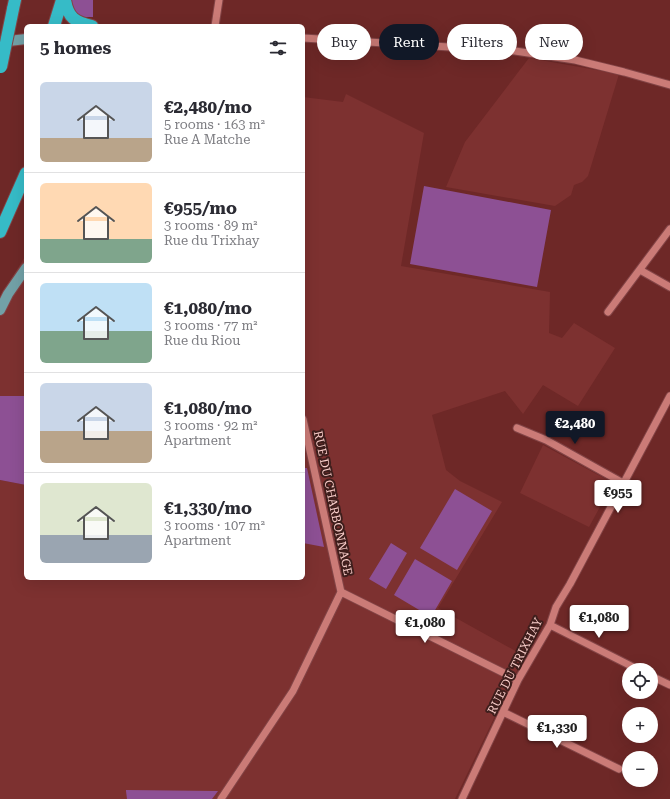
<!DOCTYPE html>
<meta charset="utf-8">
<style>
:root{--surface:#fff;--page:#f2f2f3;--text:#2b2b33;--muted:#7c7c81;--line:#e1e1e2;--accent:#111827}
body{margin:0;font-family:"Roboto Serif",serif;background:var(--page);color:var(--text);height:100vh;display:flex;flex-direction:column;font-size:15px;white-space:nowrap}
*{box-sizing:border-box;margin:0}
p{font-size:13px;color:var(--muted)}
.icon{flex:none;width:22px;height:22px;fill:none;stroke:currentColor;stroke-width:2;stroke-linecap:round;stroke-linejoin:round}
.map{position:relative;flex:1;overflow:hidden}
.drawer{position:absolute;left:24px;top:24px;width:281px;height:556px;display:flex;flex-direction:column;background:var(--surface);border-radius:6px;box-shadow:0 4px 16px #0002}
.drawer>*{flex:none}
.banner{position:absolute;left:317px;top:24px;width:293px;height:36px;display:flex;gap:8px}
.controls{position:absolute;left:622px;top:663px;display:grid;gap:8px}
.controls a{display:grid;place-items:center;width:36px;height:36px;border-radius:50%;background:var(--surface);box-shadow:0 4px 16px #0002;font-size:20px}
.price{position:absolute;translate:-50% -34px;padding:0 9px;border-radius:4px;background:#fff;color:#222;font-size:13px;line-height:26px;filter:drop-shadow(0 1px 2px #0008)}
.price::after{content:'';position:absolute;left:50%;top:24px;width:12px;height:9px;margin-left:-6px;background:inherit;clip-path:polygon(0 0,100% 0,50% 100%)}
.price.on{background:var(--accent);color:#fff}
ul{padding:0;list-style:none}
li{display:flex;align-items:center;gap:12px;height:100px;padding:0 16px}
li+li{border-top:1px solid var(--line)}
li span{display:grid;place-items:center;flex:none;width:112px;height:80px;border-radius:6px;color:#555}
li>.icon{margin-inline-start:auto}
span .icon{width:48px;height:48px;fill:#fffc;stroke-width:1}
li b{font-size:17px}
h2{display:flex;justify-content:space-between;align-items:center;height:48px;padding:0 16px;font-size:17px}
.pill{padding:0 14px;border-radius:18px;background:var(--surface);box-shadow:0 4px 16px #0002;font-size:14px;line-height:36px}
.pill.on{background:var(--accent);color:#fff}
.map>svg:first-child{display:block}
</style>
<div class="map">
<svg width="670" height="799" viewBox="0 0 670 799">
<rect width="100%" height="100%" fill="#6e2827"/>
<!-- built -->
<path fill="#7d3130" d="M 529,58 L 619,74 L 588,176 L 582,182 L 574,185 L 571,195 L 555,206 L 446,187 L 465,142 Z
M 346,94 L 424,133 L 401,266 L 550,292 L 549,333 L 562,338 L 574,323 L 615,348 L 578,406 L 543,385 L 523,414 L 505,391 L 432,415 L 446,470 L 460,481 L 502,502 L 438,608 L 512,649 L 522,655 L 523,658 L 455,799 L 0,799 L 0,480 L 26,485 L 26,578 L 303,578 L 303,97 L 343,102 Z
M 26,255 L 26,396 L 0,396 L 0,297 Z
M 543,445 L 613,483 L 589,527 L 520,493 Z"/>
<!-- green -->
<path fill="#8d5094" d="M 70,0 L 93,0 L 93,17 L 76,17 Z
M 424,186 L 551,210 L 537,287 L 410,264 Z
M 0,396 L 26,396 L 26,485 L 0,480 Z
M 303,468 L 307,468 L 324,547 L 303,543 Z
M 455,489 L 492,511 L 457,570 L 420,548 Z
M 391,543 L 407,553 L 386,589 L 369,579 Z
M 415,559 L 452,581 L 431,617 L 394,595 Z
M 126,791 L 126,790 L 218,791 L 212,799 L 127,799 Z"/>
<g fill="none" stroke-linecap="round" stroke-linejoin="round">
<defs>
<path id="minor" d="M 215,26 L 219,0
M 303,38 L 515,51 L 575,60 L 624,72 L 670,85
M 640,270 L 670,287
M 608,312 L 670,229
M 517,428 L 546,440 L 623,483
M 341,592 L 518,680
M 550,625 L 639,670
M 651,676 L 670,685
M 503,712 L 619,769
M 221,799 L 293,691 L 341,592 L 303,419
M 462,799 L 518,680 L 550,625 L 556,607 L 570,584 L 670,396"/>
<path id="major" d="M 0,42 L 26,39
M 0,310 L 8,294 L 26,268"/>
<path id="highway" d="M 65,0 C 68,18 75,22 92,26
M 13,9 L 15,0
M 54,26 L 62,0
M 0,232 L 26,173"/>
</defs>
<!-- minor casing -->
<use href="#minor" stroke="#824446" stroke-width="9"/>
<!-- major casing -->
<use href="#major" stroke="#824446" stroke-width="12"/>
<!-- highway casing -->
<use href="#highway" stroke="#824446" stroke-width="14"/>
<!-- minor -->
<use href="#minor" stroke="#cb7b77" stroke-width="7"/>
<!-- major -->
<use href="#major" stroke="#72a1a7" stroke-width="10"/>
<!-- highway -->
<use href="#highway" stroke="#36bbc7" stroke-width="12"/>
<defs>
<path id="highway-bridge" d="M 1,67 L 13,9"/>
</defs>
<!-- highway-bridge casing -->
<use href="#highway-bridge" stroke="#824446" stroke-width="14" stroke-linecap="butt"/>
<!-- highway-bridge -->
<use href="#highway-bridge" stroke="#36bbc7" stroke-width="12"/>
</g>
<g text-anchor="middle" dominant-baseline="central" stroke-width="4" stroke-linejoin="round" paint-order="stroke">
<!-- street labels -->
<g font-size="12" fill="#faceca" stroke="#3e1e1c">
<text transform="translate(333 503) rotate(78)">RUE DU CHARBONNAGE</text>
<text transform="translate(515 666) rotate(-63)">RUE DU TRIXHAY</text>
</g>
</g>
</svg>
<div class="controls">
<a><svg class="icon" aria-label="locate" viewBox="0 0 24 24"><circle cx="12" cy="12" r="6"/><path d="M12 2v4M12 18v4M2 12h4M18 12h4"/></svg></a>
<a>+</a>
<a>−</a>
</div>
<b class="price on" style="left:575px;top:445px">€2,480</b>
<b class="price" style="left:618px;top:514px">€955</b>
<b class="price" style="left:599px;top:639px">€1,080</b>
<b class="price" style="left:425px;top:644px">€1,080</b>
<b class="price" style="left:557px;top:749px">€1,330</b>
<div class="banner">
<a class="pill">Buy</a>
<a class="pill on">Rent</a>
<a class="pill">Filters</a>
<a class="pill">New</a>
</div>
<section class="drawer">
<h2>5 homes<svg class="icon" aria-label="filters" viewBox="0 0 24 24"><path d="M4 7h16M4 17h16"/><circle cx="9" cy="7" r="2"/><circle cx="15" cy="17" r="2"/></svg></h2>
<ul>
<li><span style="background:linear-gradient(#c9d6e8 70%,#b9a48a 0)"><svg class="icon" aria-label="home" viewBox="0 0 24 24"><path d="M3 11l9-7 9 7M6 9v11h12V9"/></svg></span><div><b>€2,480/mo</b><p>5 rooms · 163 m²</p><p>Rue A Matche</p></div></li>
<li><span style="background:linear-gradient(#ffd9b3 70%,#7fa58c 0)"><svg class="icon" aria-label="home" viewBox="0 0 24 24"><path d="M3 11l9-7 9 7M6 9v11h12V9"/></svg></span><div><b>€955/mo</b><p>3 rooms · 89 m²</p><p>Rue du Trixhay</p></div></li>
<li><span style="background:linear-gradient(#bfe0f5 60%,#7fa58c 0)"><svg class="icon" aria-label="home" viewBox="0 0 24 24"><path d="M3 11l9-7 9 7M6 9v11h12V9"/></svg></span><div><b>€1,080/mo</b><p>3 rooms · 77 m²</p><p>Rue du Riou</p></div></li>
<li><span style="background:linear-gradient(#c9d6e8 60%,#b9a48a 0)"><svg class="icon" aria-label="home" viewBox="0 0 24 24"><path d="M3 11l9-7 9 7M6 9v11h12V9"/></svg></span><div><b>€1,080/mo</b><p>3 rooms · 92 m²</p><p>Apartment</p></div></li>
<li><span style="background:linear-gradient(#dfe7d0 65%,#9aa5b1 0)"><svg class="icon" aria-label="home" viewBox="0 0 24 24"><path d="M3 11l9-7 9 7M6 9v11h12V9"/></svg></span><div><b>€1,330/mo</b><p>3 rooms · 107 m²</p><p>Apartment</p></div></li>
</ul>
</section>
</div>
